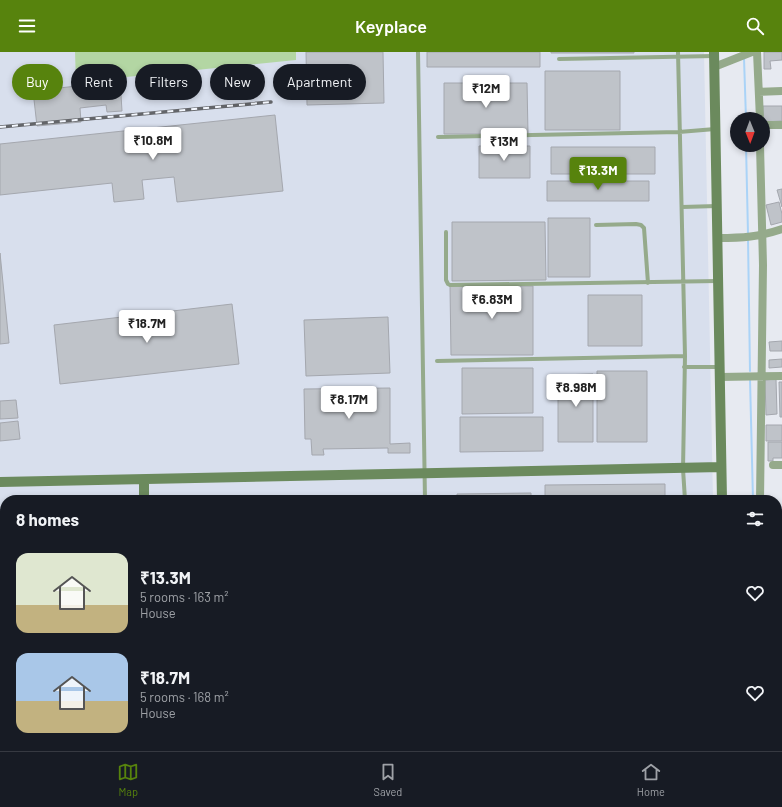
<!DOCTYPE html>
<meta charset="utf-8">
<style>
:root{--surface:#171b24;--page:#242831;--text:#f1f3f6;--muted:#9ea1a6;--line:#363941;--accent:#57830d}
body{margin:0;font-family:Barlow,sans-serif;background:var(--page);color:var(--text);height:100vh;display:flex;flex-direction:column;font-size:15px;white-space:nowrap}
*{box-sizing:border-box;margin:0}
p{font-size:13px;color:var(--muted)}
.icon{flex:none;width:22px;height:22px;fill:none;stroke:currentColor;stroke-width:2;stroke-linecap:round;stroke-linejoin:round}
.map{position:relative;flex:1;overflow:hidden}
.side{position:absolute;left:0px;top:443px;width:782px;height:256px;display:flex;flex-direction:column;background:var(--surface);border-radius:16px 16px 0 0;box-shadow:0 2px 6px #0003}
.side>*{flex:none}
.top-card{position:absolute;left:12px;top:12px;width:400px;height:36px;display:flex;gap:8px}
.needle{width:26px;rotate:179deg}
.controls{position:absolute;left:730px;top:60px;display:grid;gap:8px}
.controls a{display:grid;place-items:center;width:40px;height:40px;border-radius:50%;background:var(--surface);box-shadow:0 2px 6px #0003;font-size:20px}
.price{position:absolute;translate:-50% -34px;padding:0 9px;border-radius:4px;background:#fff;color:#222;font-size:13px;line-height:26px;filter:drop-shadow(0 1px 2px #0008)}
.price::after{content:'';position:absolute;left:50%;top:24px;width:12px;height:9px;margin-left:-6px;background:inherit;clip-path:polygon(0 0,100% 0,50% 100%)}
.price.on{background:var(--accent);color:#fff}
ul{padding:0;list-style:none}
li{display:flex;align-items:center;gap:12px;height:100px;padding:0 16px}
li span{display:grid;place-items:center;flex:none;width:112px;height:80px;border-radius:12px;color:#555}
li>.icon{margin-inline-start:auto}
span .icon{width:48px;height:48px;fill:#fffc;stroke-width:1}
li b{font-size:17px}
h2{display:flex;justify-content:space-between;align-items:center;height:48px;padding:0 16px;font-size:17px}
.pill{padding:0 14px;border-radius:18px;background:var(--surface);box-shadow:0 2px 6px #0003;font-size:14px;line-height:36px}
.pill.on{background:var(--accent);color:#fff}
header{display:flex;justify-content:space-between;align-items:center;height:52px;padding:0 16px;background:var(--accent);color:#fff;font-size:18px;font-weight:600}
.dock{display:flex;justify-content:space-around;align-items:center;height:56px;border-top:1px solid var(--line);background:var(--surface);font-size:11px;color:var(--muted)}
.dock a{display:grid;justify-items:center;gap:2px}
.dock .on{color:var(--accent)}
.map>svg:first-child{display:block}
</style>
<header><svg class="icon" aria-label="menu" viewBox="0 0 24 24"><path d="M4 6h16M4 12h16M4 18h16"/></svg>Keyplace<svg class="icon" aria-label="search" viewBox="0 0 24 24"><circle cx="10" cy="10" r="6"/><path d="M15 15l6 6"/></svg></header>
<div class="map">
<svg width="782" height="699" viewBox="0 0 782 699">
<rect width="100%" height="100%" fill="#e7eaf1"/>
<!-- built -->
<path fill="#d8dfed" d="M 0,0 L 704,0 L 713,448 L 5,448 L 5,694 L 718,694 L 718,699 L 0,699 Z"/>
<!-- green -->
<path fill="#b3d6a3" d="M 75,0 L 296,0 L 296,8 L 76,30 Z"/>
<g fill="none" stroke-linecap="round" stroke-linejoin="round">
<!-- stream -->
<path stroke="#aad3f7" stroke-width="2" d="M 744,6 L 746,67
M 746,93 L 748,182
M 748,186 L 750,319
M 750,327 L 753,448
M 757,694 L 757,699"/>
</g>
<!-- building -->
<path fill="#bfc3c9" stroke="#a4a7ae" d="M 306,0 L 383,0 L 384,51 L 307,53 Z
M 427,0 L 540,0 L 540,15 L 427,15 Z
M 551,0 L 634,0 L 634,1 L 551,1 Z
M 764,0 L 782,0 L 782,8 L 770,9 L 771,17 L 764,17 Z
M 545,19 L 620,19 L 620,78 L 545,78 Z
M 112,30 L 113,44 L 121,43 L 122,59 L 107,60 L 106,53 L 80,56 L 81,70 L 37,74 L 33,39 Z
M 444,31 L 527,31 L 528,82 L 444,82 Z
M 763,54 L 782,54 L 782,69 L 763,70 Z
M 275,63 L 283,139 L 177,150 L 174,125 L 142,128 L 144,147 L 114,150 L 112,131 L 0,143 L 0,92 Z
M 479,94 L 530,94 L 530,126 L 479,126 Z
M 551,95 L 655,95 L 655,122 L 551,122 Z
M 547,129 L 649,129 L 649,149 L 547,149 Z
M 782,137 L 782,155 L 777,138 Z
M 779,150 L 782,162 L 782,170 L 771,173 L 766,153 Z
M 548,166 L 590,166 L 590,225 L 548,225 Z
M 452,170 L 545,170 L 546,228 L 452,229 Z
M 0,201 L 9,291 L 0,292 Z
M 450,234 L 533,234 L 533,303 L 451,303 Z
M 588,243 L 642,243 L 642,294 L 588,294 Z
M 232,252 L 239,312 L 60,332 L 54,273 Z
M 388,265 L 390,321 L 306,324 L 304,268 Z
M 782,289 L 782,299 L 770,299 L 769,290 Z
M 782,307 L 782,315 L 769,316 L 769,308 Z
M 462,316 L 533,316 L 533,361 L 462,362 Z
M 597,319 L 647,319 L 647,390 L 597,390 Z
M 593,322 L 593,390 L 558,390 L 558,323 Z
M 776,327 L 777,362 L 766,363 L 765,328 Z
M 779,330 L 782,330 L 782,365 L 780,365 Z
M 390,336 L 390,392 L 410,391 L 410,401 L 388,401 L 388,396 L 323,397 L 324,403 L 312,403 L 311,387 L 305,387 L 304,337 Z
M 16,348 L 18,366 L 0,367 L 0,349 Z
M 460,365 L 543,365 L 543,399 L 460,400 Z
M 18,369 L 20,387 L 0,389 L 0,371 Z
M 766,373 L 782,373 L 782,389 L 766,389 Z
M 768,390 L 782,390 L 782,406 L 773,406 L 773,409 L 768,409 Z
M 665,432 L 665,448 L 545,448 L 545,433 Z
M 531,441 L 531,448 L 457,448 L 457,442 Z
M 312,446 L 352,446 L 352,448 L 312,448 Z
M 777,464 L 782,466 L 782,488 L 777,489 Z
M 777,502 L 782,502 L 782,537 L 777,538 Z
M 5,538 L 5,556 L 0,557 L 0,539 Z
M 0,570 L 5,570 L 5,590 L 0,591 Z
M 777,579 L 782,579 L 782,597 L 777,598 Z
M 5,624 L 5,633 L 0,634 L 0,625 Z
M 777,627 L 782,627 L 782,638 L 777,638 Z
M 5,644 L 5,664 L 0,665 L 0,645 Z
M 57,694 L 96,694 L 57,698 Z
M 279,694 L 348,694 L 348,699 L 279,699 Z
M 353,694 L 398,694 L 398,695 L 353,697 Z
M 554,694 L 639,694 L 639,699 L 555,699 Z
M 538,695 L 538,699 L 468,699 L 468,696 Z
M 410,698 L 410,699 L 367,699 Z"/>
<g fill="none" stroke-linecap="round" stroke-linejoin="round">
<!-- lane -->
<path stroke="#95aa8b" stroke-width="4" d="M 418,0 L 425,448
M 678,0 L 685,304 L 683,417 L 685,448
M 559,7 L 714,4
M 438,85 L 679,80 L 715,77
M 682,155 L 717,154
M 596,173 L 636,172 L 641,173 L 644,176 L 648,231
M 446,180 L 446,228 L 448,232 L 450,233 L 718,229
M 437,309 L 685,304
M 684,315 L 719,315
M 0,536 L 5,535
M 30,694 L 30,699
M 269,694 L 269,699
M 429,694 L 429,699
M 691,699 L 691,694"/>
<!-- street -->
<path stroke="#95aa8b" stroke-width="8" d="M 757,0 L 760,67
M 714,15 L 752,0
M 759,40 L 782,39
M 763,73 L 782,73
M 718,186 C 742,186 759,185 782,177
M 720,325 L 782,324
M 773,413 L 782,413
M 760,448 L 763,213 L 760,93
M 777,499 L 782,499
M 777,549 L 782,549
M 777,605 L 782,605
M 777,645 L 782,645
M 765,694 L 765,699"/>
<!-- secondary -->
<path stroke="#6b8a5d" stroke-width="10" d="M 714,0 L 722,448
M 144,428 L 144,448
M 0,430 L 721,415
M 149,694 L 149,699
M 726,694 L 726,699"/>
<defs>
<path id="rail" d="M 0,75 L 271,50"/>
</defs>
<!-- rail casing -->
<use href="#rail" stroke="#636569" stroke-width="3.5"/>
<!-- rail -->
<use href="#rail" stroke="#f4f8ff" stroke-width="2" stroke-dasharray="6" stroke-linecap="butt"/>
</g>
</svg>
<div class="controls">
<a><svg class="needle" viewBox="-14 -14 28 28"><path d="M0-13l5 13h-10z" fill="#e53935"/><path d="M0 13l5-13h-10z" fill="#9ea1a6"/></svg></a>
</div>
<b class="price" style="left:486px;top:57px">₹12M</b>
<b class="price" style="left:153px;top:109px">₹10.8M</b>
<b class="price" style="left:504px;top:110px">₹13M</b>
<b class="price on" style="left:598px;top:139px">₹13.3M</b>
<b class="price" style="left:492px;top:268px">₹6.83M</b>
<b class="price" style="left:147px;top:292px">₹18.7M</b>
<b class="price" style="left:576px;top:356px">₹8.98M</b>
<b class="price" style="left:349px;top:368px">₹8.17M</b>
<div class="top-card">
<a class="pill on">Buy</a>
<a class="pill">Rent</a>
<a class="pill">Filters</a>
<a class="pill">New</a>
<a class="pill">Apartment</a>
</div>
<section class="side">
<h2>8 homes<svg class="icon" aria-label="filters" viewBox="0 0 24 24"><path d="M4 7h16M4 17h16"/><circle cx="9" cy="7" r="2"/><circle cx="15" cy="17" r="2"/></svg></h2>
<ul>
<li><span style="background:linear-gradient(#dfe7d0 65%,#c2b280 0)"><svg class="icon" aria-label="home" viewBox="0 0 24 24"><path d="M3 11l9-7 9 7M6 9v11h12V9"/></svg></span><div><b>₹13.3M</b><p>5 rooms · 163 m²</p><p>House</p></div><svg class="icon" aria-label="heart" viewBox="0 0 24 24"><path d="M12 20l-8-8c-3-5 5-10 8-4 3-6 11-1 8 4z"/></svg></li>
<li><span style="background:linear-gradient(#a9c7e8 60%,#c2b280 0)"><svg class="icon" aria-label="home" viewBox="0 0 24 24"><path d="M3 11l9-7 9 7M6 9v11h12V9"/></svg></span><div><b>₹18.7M</b><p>5 rooms · 168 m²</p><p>House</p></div><svg class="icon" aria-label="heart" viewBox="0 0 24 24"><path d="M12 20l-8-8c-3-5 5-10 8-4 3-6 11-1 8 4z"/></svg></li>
</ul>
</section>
</div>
<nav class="dock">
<a class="on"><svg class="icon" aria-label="map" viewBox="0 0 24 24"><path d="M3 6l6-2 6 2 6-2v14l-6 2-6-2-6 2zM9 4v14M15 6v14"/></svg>Map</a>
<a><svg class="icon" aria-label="saved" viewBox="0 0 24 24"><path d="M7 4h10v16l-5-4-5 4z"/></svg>Saved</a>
<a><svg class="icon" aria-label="home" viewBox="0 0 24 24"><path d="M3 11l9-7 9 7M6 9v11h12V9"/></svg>Home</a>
</nav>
